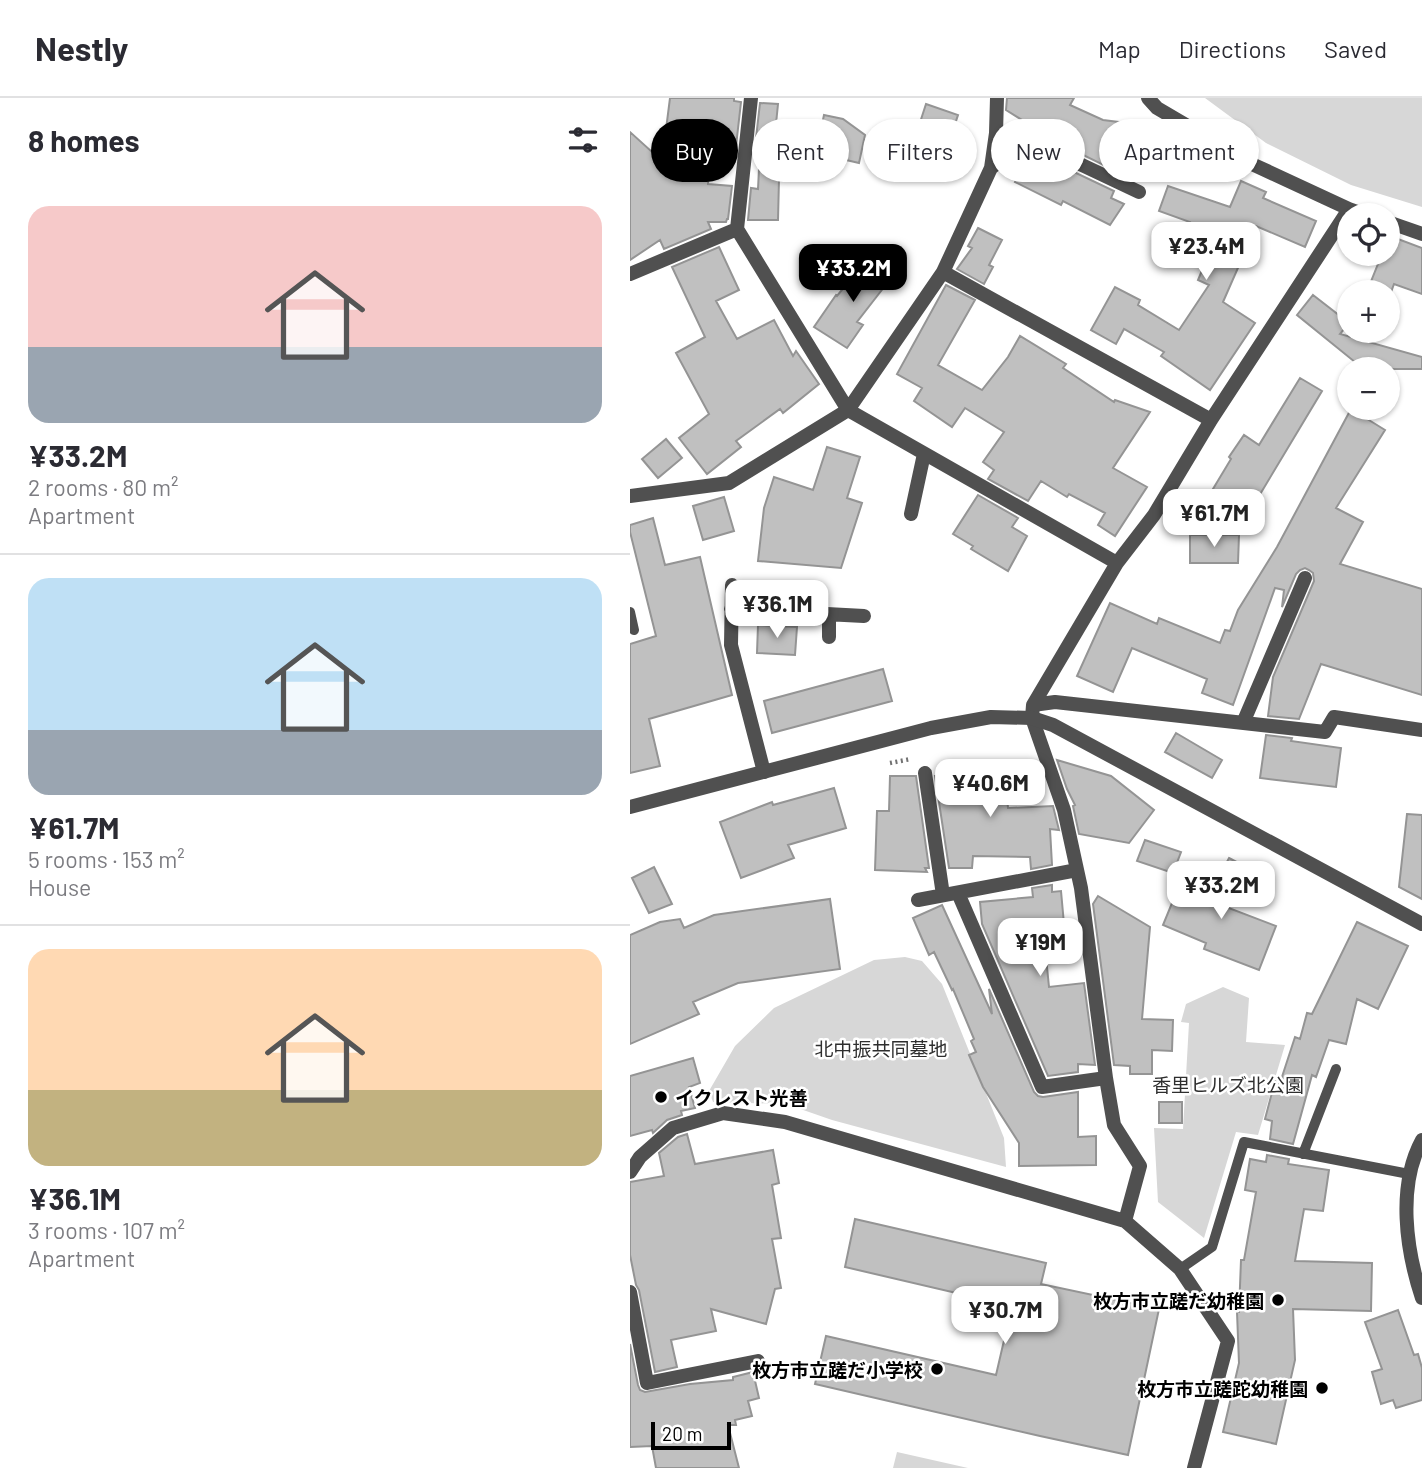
<!DOCTYPE html>
<meta charset="utf-8">
<style>
:root{--surface:#fff;--page:#f2f2f3;--text:#2b2b33;--muted:#7c7c81;--line:#e1e1e2;--accent:#000}
body{margin:0;font-family:Barlow,"Noto Sans JP",sans-serif;background:var(--page);color:var(--text);height:100vh;display:flex;flex-direction:column;font-size:26px;white-space:nowrap}
*{box-sizing:border-box;margin:0}
p{font-size:23px;color:var(--muted)}
.icon{flex:none;width:38px;height:38px;fill:none;stroke:currentColor;stroke-width:2;stroke-linecap:round;stroke-linejoin:round}
.map{position:relative;flex:1;overflow:hidden}
.details{display:flex;flex-direction:column;background:var(--surface);width:630px}
.details>*{flex:none}
.guide{position:absolute;left:21px;top:21px;width:665px;height:63px;display:flex;gap:14px}
.controls{position:absolute;left:707px;top:105px;display:grid;gap:14px}
.controls a{display:grid;place-items:center;width:63px;height:63px;border-radius:50%;background:var(--surface);box-shadow:0 2px 5px #0004;font-size:35px}
.scale{position:absolute;left:21px;bottom:18px;width:80px;box-sizing:border-box;padding-left:7px;border:4px solid #000;border-top:0;font-size:19px;line-height:24px;white-space:nowrap;color:#000;-webkit-text-stroke:5px #fff;paint-order:stroke}
.price{position:absolute;translate:-50% -60px;padding:0 16px;border-radius:14px;background:#fff;color:#222;font-size:23px;line-height:46px;filter:drop-shadow(0 2px 4px #0008)}
.price::after{content:'';position:absolute;left:50%;top:42px;width:21px;height:16px;margin-left:-10px;background:inherit;clip-path:polygon(0 0,100% 0,50% 100%)}
.price.selected{background:var(--accent);color:#fff}
ul{padding:0;list-style:none}
li{display:grid;align-content:center;gap:14px;height:371px;padding:0 28px}
li+li{border-top:2px solid var(--line)}
li span{display:grid;place-items:center;height:217px;border-radius:21px;color:#555}
li>.icon{margin-inline-start:auto}
span .icon{width:126px;height:126px;fill:#fffc;stroke-width:1}
li b{font-size:30px}
h2{display:flex;justify-content:space-between;align-items:center;height:84px;padding:0 28px;font-size:30px}
.tag{padding:0 24px;border-radius:32px;background:var(--surface);box-shadow:0 2px 5px #0004;font-size:24px;line-height:63px}
.tag.selected{background:var(--accent);color:#fff}
header{display:flex;align-items:center;gap:42px;box-sizing:border-box;height:98px;padding:0 35px;background:var(--surface);border-bottom:2px solid var(--line)}
header strong{font-size:33px}
nav{display:flex;gap:38px;margin-inline-start:auto;font-size:24px}
main{display:flex;flex:1;min-height:0}
.map>svg:first-child{display:block}
</style>
<header>
<strong>Nestly</strong>
<nav><a>Map</a><a>Directions</a><a>Saved</a></nav>
</header>
<main>
<section class="details">
<h2>8 homes<svg class="icon" aria-label="filters" viewBox="0 0 24 24"><path d="M4 7h16M4 17h16"/><circle cx="9" cy="7" r="2"/><circle cx="15" cy="17" r="2"/></svg></h2>
<ul>
<li><span style="background:linear-gradient(#f6c9c9 65%,#9aa5b1 0)"><svg class="icon" aria-label="home" viewBox="0 0 24 24"><path d="M3 11l9-7 9 7M6 9v11h12V9"/></svg></span><div><b>¥33.2M</b><p>2 rooms · 80 m²</p><p>Apartment</p></div></li>
<li><span style="background:linear-gradient(#bfe0f5 70%,#9aa5b1 0)"><svg class="icon" aria-label="home" viewBox="0 0 24 24"><path d="M3 11l9-7 9 7M6 9v11h12V9"/></svg></span><div><b>¥61.7M</b><p>5 rooms · 153 m²</p><p>House</p></div></li>
<li><span style="background:linear-gradient(#ffd9b3 65%,#c2b280 0)"><svg class="icon" aria-label="home" viewBox="0 0 24 24"><path d="M3 11l9-7 9 7M6 9v11h12V9"/></svg></span><div><b>¥36.1M</b><p>3 rooms · 107 m²</p><p>Apartment</p></div></li>
</ul>
</section>
<div class="map">
<svg width="792" height="1370" viewBox="0 0 792 1370">
<rect width="100%" height="100%" fill="#fff"/>
<!-- green -->
<path fill="#d7d7d7" d="M 575,0 L 792,0 L 792,109 L 721,87 L 636,45 Z
M 275,859 L 292,863 L 312,886 L 374,1040 L 376,1069 L 202,1022 L 156,1006 L 83,1004 L 79,993 L 105,948 L 144,910 L 244,862 Z
M 593,889 L 619,900 L 616,944 L 655,947 L 628,1037 L 606,1034 L 574,1140 L 528,1104 L 524,1030 L 553,1031 L 559,925 L 551,924 L 556,906 Z
M 267,1354 L 338,1370 L 263,1370 Z"/>
<!-- building -->
<path fill="#c0c0c0" stroke="#949494" stroke-width="2" d="M 40,0 L 104,0 L 104,3 L 111,4 L 106,48 L 81,46 L 78,86 L 102,88 L 98,121 L 97,121 L 96,124 L 78,124 L 81,131 L 34,151 L 30,142 L 0,162 L 0,34 L 32,63 Z
M 377,0 L 444,0 L 440,7 L 473,22 L 497,25 L 512,32 L 511,34 L 533,42 L 524,68 L 500,60 L 492,76 L 412,37 L 413,35 L 376,12 Z
M 130,5 L 148,6 L 146,26 L 150,26 L 149,56 L 163,57 L 162,81 L 149,81 L 148,122 L 118,122 L 121,90 L 128,91 L 130,50 L 125,49 Z
M 296,6 L 328,17 L 317,50 L 308,50 L 284,43 Z
M 194,17 L 213,21 L 235,37 L 229,65 L 186,55 Z
M 402,54 L 484,93 L 481,100 L 494,106 L 480,127 L 433,103 L 431,107 L 385,84 Z
M 611,83 L 636,94 L 633,100 L 686,123 L 675,149 L 626,128 L 620,142 L 614,139 L 612,142 L 618,147 L 593,204 L 625,225 L 580,292 L 531,258 L 534,254 L 494,231 L 486,246 L 461,232 L 485,189 L 510,202 L 508,207 L 549,232 L 579,187 L 568,182 L 581,151 L 554,141 L 560,124 L 529,113 L 538,88 L 600,109 Z
M 348,130 L 372,142 L 359,167 L 363,169 L 354,186 L 327,171 L 342,150 L 338,148 Z
M 760,138 L 792,150 L 792,196 L 764,186 L 760,197 L 758,197 L 758,194 L 746,194 L 738,191 L 752,156 L 758,156 L 758,142 Z
M 89,149 L 109,192 L 86,203 L 107,241 L 144,222 L 163,258 L 166,253 L 189,286 L 153,315 L 150,311 L 106,343 L 111,349 L 77,376 L 49,340 L 79,316 L 46,255 L 75,239 L 42,169 Z
M 238,160 L 258,176 L 258,184 L 227,224 L 233,227 L 217,250 L 184,229 L 206,197 L 207,198 Z
M 316,187 L 345,202 L 308,267 L 352,292 L 378,259 L 390,238 L 436,266 L 433,270 L 484,304 L 485,302 L 520,314 L 483,370 L 517,389 L 485,438 L 468,427 L 475,415 L 439,396 L 437,399 L 411,383 L 398,403 L 358,381 L 364,372 L 353,364 L 374,334 L 335,310 L 322,329 L 284,303 L 292,290 L 267,276 Z
M 683,197 L 719,225 L 710,236 L 792,259 L 792,271 L 723,271 L 725,264 L 667,217 Z
M 670,280 L 692,293 L 617,418 L 580,396 L 601,361 L 599,359 L 614,337 L 629,347 Z
M 721,311 L 755,332 L 706,410 L 733,424 L 710,466 L 792,491 L 792,597 L 691,566 L 669,621 L 638,618 L 643,579 L 684,483 L 683,475 L 679,472 L 675,470 L 670,472 L 666,476 L 652,509 L 654,492 L 645,490 L 603,607 L 572,595 L 577,581 L 502,550 L 483,594 L 447,578 L 480,505 L 527,526 L 529,520 L 590,545 L 595,532 L 600,533 L 608,512 L 647,449 Z
M 36,341 L 52,360 L 28,380 L 12,361 Z
M 197,349 L 230,359 L 217,400 L 232,405 L 211,470 L 128,463 L 134,410 L 144,379 L 183,392 Z
M 348,397 L 388,420 L 382,429 L 397,438 L 378,473 L 341,451 L 343,448 L 323,436 Z
M 94,399 L 104,433 L 73,442 L 63,408 Z
M 23,420 L 35,467 L 70,459 L 102,597 L 19,621 L 30,668 L 0,675 L 0,546 L 26,538 L 0,434 L 0,427 Z
M 560,437 L 609,437 L 608,465 L 560,465 Z
M 128,527 L 167,529 L 165,557 L 127,555 Z
M 253,571 L 262,603 L 142,635 L 134,603 Z
M 546,635 L 592,662 L 582,680 L 535,654 Z
M 636,637 L 662,640 L 661,643 L 711,650 L 706,689 L 630,680 Z
M 427,662 L 481,678 L 524,712 L 499,745 L 449,736 L 443,708 L 445,707 L 437,691 Z
M 367,666 L 368,688 L 376,687 L 378,710 L 423,708 L 429,732 L 420,731 L 422,767 L 401,771 L 400,759 L 343,758 L 342,770 L 319,770 L 305,678 L 309,678 L 308,669 Z
M 260,678 L 286,678 L 299,770 L 295,770 L 297,774 L 245,772 L 247,713 L 259,713 Z
M 204,690 L 216,730 L 158,747 L 164,760 L 111,780 L 90,724 L 142,704 L 143,707 Z
M 777,716 L 792,717 L 792,801 L 769,789 Z
M 515,742 L 551,754 L 543,775 L 507,763 Z
M 599,760 L 616,769 L 596,809 L 646,828 L 629,872 L 574,851 L 576,845 L 533,827 L 549,788 L 578,799 Z
M 24,769 L 42,806 L 19,815 L 2,780 Z
M 422,787 L 422,794 L 431,793 L 435,837 L 414,839 L 419,889 L 454,885 L 465,967 L 448,966 L 448,974 L 418,978 L 352,826 L 350,804 L 403,799 L 402,790 Z
M 468,798 L 520,829 L 512,921 L 543,922 L 542,953 L 522,952 L 522,976 L 500,976 L 500,968 L 484,967 L 463,806 Z
M 200,801 L 210,871 L 108,885 L 63,904 L 69,916 L 0,946 L 0,837 L 30,824 L 50,821 L 54,830 L 84,817 Z
M 312,807 L 362,916 L 359,891 L 404,994 L 408,998 L 413,999 L 448,994 L 448,1039 L 466,1038 L 466,1067 L 389,1068 L 389,1045 L 353,989 L 339,957 L 346,954 L 341,943 L 344,941 L 323,891 L 322,892 L 304,854 L 299,857 L 283,820 Z
M 727,824 L 778,848 L 748,911 L 727,901 L 716,946 L 699,942 L 686,979 L 682,977 L 663,1046 L 640,1041 L 642,1023 L 635,1021 L 645,983 L 650,985 L 665,939 L 670,941 L 677,915 L 682,916 Z
M 63,960 L 70,985 L 59,989 L 65,1010 L 51,1013 L 52,1017 L 37,1022 L 23,1035 L 22,1032 L 0,1038 L 0,978 Z
M 529,1004 L 552,1004 L 552,1025 L 529,1025 Z
M 57,1036 L 65,1066 L 143,1052 L 149,1085 L 142,1087 L 151,1140 L 142,1141 L 151,1190 L 145,1191 L 136,1226 L 81,1211 L 86,1233 L 41,1242 L 47,1269 L 25,1274 L 9,1192 L 6,1187 L 0,1157 L 0,1084 L 34,1078 L 29,1055 L 48,1039 Z
M 637,1057 L 659,1061 L 658,1066 L 699,1072 L 693,1113 L 674,1111 L 665,1163 L 742,1165 L 741,1213 L 663,1211 L 665,1262 L 646,1346 L 593,1334 L 609,1265 L 607,1214 L 609,1214 L 611,1162 L 614,1162 L 626,1094 L 615,1092 L 620,1061 L 636,1064 Z
M 225,1121 L 416,1165 L 411,1186 L 529,1211 L 498,1357 L 410,1338 L 185,1286 L 196,1238 L 366,1277 L 382,1208 L 215,1169 Z
M 768,1212 L 784,1257 L 788,1256 L 792,1270 L 792,1302 L 766,1310 L 763,1302 L 751,1306 L 742,1274 L 752,1271 L 735,1224 Z
M 0,1246 L 8,1287 L 10,1292 L 15,1294 L 60,1286 L 103,1282 L 103,1279 L 123,1274 L 129,1300 L 118,1303 L 122,1318 L 105,1322 L 106,1327 L 98,1327 L 109,1370 L 26,1370 L 22,1348 L 0,1349 Z"/>
<g fill="none" stroke-linecap="round" stroke-linejoin="round">
<!-- path -->
<path stroke="#727272" stroke-width="4.5" stroke-dasharray="2 3.5" stroke-linecap="butt" d="M 260,665 L 281,661"/>
<!-- service -->
<path stroke="#505050" stroke-width="10" d="M 0,514 L 4,532
M 673,1056 L 706,971
M 550,1171 L 582,1149 L 614,1044 L 779,1076"/>
<!-- minor -->
<path stroke="#505050" stroke-width="14" d="M 518,0 L 527,10 L 624,67 L 719,111 L 736,117
M 361,70 L 397,41 L 509,94
M 758,124 L 792,136
M 107,131 L 218,312 L 487,465
M 313,174 L 581,322
M 0,176 L 107,131 L 121,0
M 0,398 L 99,385 L 218,312 L 313,174 L 361,70 L 366,35 L 367,0
M 281,416 L 294,356
M 102,487 L 101,547 L 134,674
M 101,511 L 234,518
M 199,539 L 199,517
M 403,607 L 425,604 L 695,634 L 704,619 L 792,632
M 613,625 L 675,480
M 295,675 L 313,797
M 328,795 L 412,989 L 476,980
M 288,802 L 447,772
M 792,1042 C 767,1088 776,1152 792,1200
M 0,1074 L 10,1059 L 43,1030 L 93,1015 L 155,1024 L 495,1123 L 550,1171 L 598,1243 L 564,1370
M 495,1123 L 510,1068 L 484,1027 L 476,980 L 451,790 L 434,712 L 402,620 L 403,607 L 487,465 L 524,417 L 581,322 L 719,111
M 0,1194 L 17,1285 L 128,1263"/>
<!-- tertiary -->
<path stroke="#505050" stroke-width="14" d="M 0,709 L 301,630 L 361,619 L 402,620 L 423,627 L 792,826"/>
</g>
<!-- markers -->
<g fill="#000" stroke="#fff" stroke-width="2.5">
<circle cx="31" cy="999" r="7"/>
<circle cx="648" cy="1202" r="7"/>
<circle cx="307" cy="1271" r="7"/>
<circle cx="692" cy="1290" r="7"/>
</g>
<g text-anchor="middle" dominant-baseline="central" stroke-width="5" stroke-linejoin="round" paint-order="stroke">
<!-- park labels -->
<g font-size="19" fill="#2e2e2e" stroke="#fff">
<text x="251" y="950">北中振共同墓地</text>
<text x="598" y="986">香里ヒルズ北公園</text>
</g>
<!-- poi labels -->
<g font-size="19" font-weight="bold" fill="#000" stroke="#fff" text-anchor="end">
<text x="45" y="999" text-anchor="start">イクレスト光善</text>
<text x="634" y="1202">枚方市立蹉だ幼稚園</text>
<text x="293" y="1271">枚方市立蹉だ小学校</text>
<text x="678" y="1290">枚方市立蹉跎幼稚園</text>
</g>
</g>
</svg>
<div class="controls">
<a><svg class="icon" aria-label="locate" viewBox="0 0 24 24"><circle cx="12" cy="12" r="6"/><path d="M12 2v4M12 18v4M2 12h4M18 12h4"/></svg></a>
<a>+</a>
<a>−</a>
</div>
<div class="scale">20 m</div>
<b class="price" style="left:576px;top:184px">¥23.4M</b>
<b class="price selected" style="left:223px;top:206px">¥33.2M</b>
<b class="price" style="left:584px;top:451px">¥61.7M</b>
<b class="price" style="left:147px;top:542px">¥36.1M</b>
<b class="price" style="left:360px;top:721px">¥40.6M</b>
<b class="price" style="left:591px;top:823px">¥33.2M</b>
<b class="price" style="left:410px;top:880px">¥19M</b>
<b class="price" style="left:375px;top:1248px">¥30.7M</b>
<div class="guide">
<a class="tag selected">Buy</a>
<a class="tag">Rent</a>
<a class="tag">Filters</a>
<a class="tag">New</a>
<a class="tag">Apartment</a>
</div>
</div>
</main>
